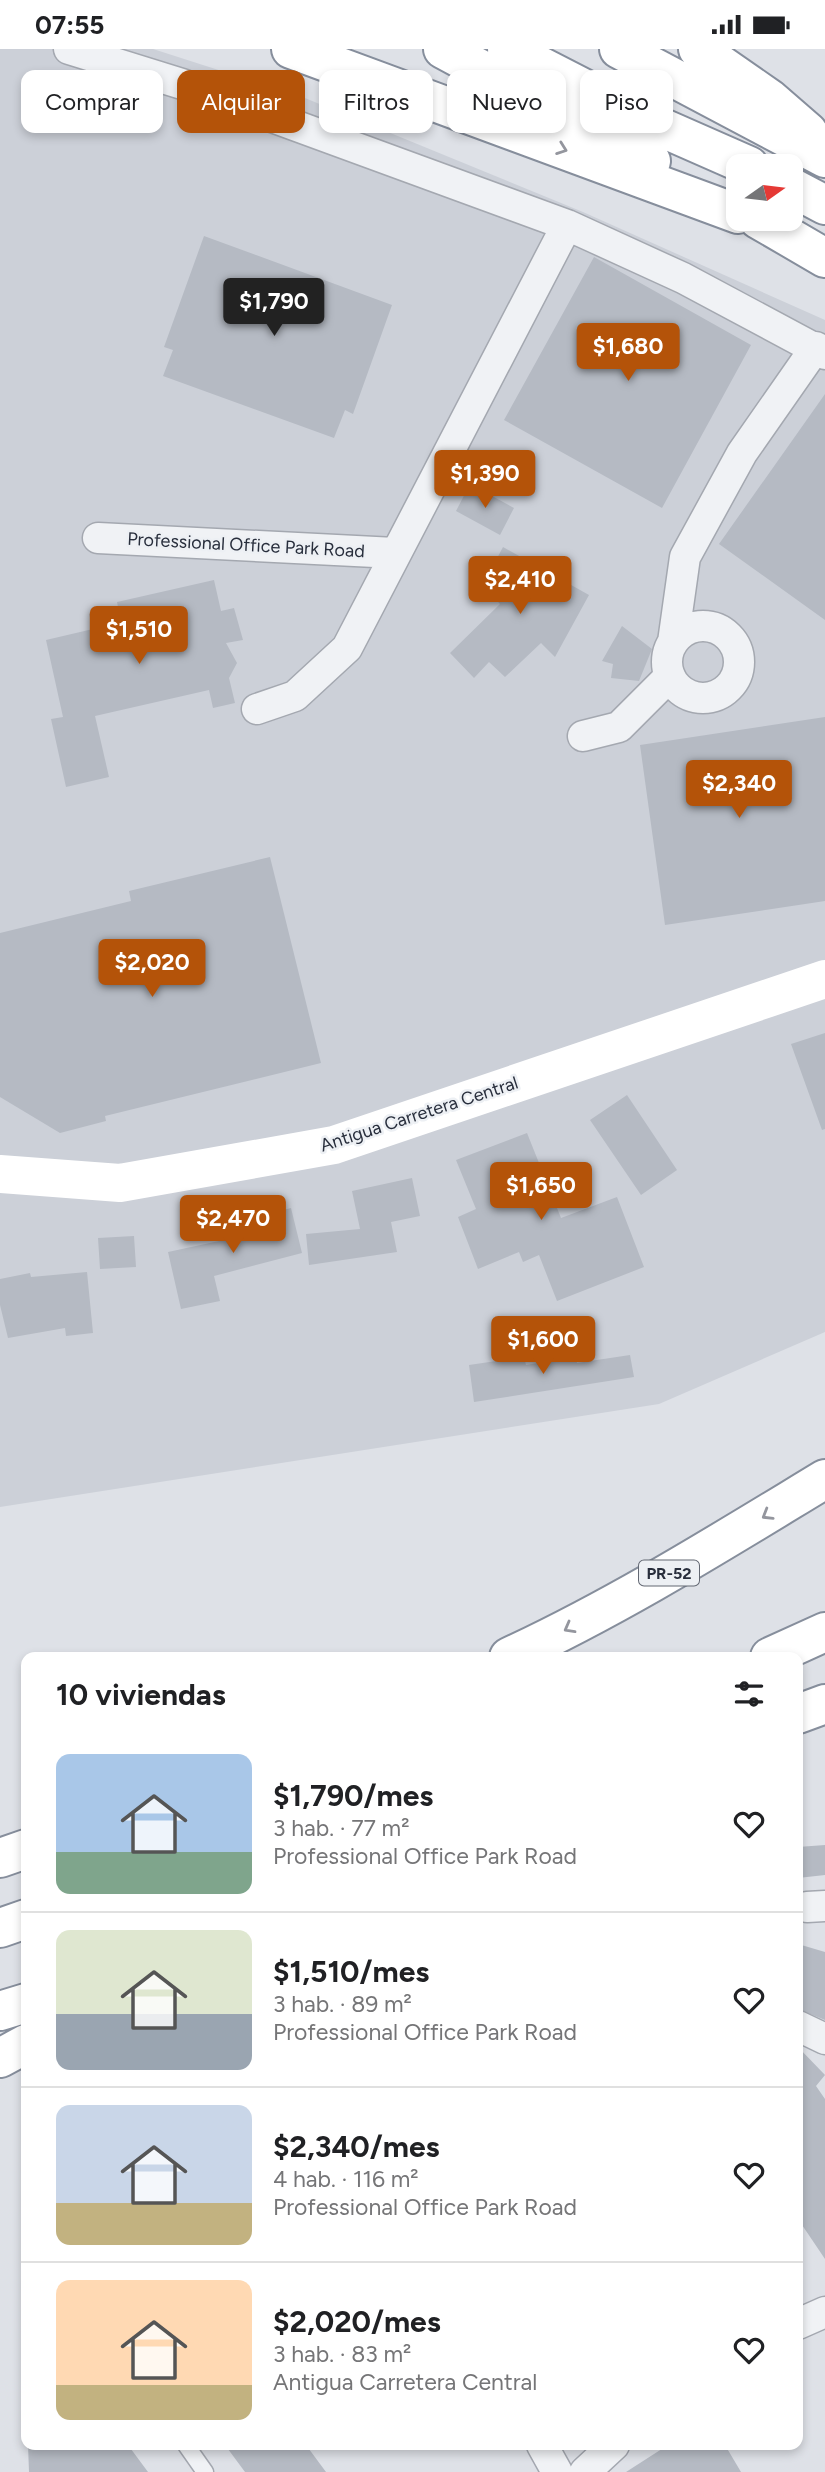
<!DOCTYPE html>
<html lang="es">
<meta charset="utf-8">
<style>
:root{--surface:#fff;--page:#f6f6f6;--text:#202124;--muted:#757577;--line:#e0e0e0;--accent:#b45309}
body{margin:0;font-family:Figtree,sans-serif;background:var(--page);color:var(--text);height:100vh;display:flex;flex-direction:column;font-size:26px;white-space:nowrap}
*{box-sizing:border-box;margin:0}
p{font-size:23px;color:var(--muted)}
.icon{flex:none;width:38px;height:38px;fill:none;stroke:currentColor;stroke-width:2;stroke-linecap:round;stroke-linejoin:round}
.map{position:relative;flex:1;overflow:hidden}
.sheet{position:absolute;left:21px;top:1603px;width:782px;height:798px;display:flex;flex-direction:column;background:var(--surface);border-radius:14px;box-shadow:0 4px 10px #0003}
.sheet>*{flex:none}
.hud{position:absolute;left:21px;top:21px;width:784px;height:63px;display:flex;gap:14px}
.needle{width:46px;rotate:76deg}
.controls{position:absolute;left:726px;top:105px;display:grid;gap:14px}
.controls a{display:grid;place-items:center;width:77px;height:77px;border-radius:14px;background:var(--surface);box-shadow:0 4px 10px #0003;font-size:35px}
.price{position:absolute;translate:-50% -60px;padding:0 16px;border-radius:7px;background:var(--accent);color:#fff;font-size:23px;line-height:46px;filter:drop-shadow(0 2px 4px #0008)}
.price::after{content:'';position:absolute;left:50%;top:42px;width:21px;height:16px;margin-left:-10px;background:inherit;clip-path:polygon(0 0,100% 0,50% 100%)}
.price.current{background:#222;color:#fff}
ul{padding:0;list-style:none}
li{display:flex;align-items:center;gap:21px;height:175px;padding:0 35px}
li+li{border-top:2px solid var(--line)}
li span{display:grid;place-items:center;flex:none;width:196px;height:140px;border-radius:14px;color:#555}
li>.icon{margin-inline-start:auto}
span .icon{width:84px;height:84px;fill:#fffc;stroke-width:1}
li b{font-size:30px}
h2{display:flex;justify-content:space-between;align-items:center;height:84px;padding:0 35px;font-size:30px}
.tag{padding:0 24px;border-radius:14px;background:var(--surface);box-shadow:0 4px 10px #0003;font-size:24px;line-height:63px}
.tag.current{background:var(--accent);color:#fff}
.status{display:flex;justify-content:space-between;align-items:center;height:49px;padding:0 35px;background:var(--surface);direction:ltr}
.status svg{height:19px;fill:currentColor}
.map>svg:first-child{display:block}
</style>
<div class="status"><b>07:55</b><svg viewBox="0 0 49 12"><path d="M0 12V9h3v3zM5 12V6h3v6zM10 12V3h3v9zM15 12V0h3v12zM26 1h20v11H26zM47 4h2v5h-2z"/></svg></div>
<div class="map">
<svg width="825" height="2423" viewBox="0 0 825 2423">
<rect width="100%" height="100%" fill="#dee1e7"/>
<!-- built -->
<path fill="#ccd0d8" d="M 0,0 L 153,0 L 300,47 L 583,163 L 825,271 L 825,1283 L 659,1355 L 0,1458 Z"/>
<!-- building -->
<path fill="#b5bac3" d="M 204,187 L 392,256 L 353,365 L 345,361 L 334,389 L 163,327 L 173,301 L 164,298 Z
M 594,208 L 751,296 L 662,459 L 504,371 Z
M 825,345 L 825,571 L 719,495 Z
M 470,435 L 514,459 L 500,486 L 456,462 Z
M 503,498 L 589,546 L 555,608 L 541,594 L 505,628 L 489,613 L 474,629 L 450,604 L 500,555 L 483,536 Z
M 214,531 L 221,562 L 234,559 L 243,591 L 226,594 L 237,614 L 229,629 L 235,654 L 213,659 L 209,641 L 95,667 L 109,728 L 66,738 L 51,670 L 63,668 L 46,591 L 93,580 L 89,565 L 118,558 L 117,553 Z
M 622,577 L 652,600 L 639,632 L 611,629 L 613,615 L 602,612 Z
M 825,668 L 825,852 L 665,876 L 640,696 Z
M 270,808 L 321,1014 L 105,1067 L 106,1072 L 60,1084 L 0,1048 L 0,884 L 131,852 L 129,842 Z
M 825,984 L 825,1080 L 822,1081 L 791,995 Z
M 627,1046 L 677,1121 L 641,1146 L 590,1071 Z
M 527,1084 L 561,1169 L 617,1148 L 644,1218 L 557,1252 L 539,1206 L 523,1213 L 519,1203 L 478,1220 L 458,1168 L 476,1160 L 456,1111 Z
M 412,1129 L 420,1167 L 391,1173 L 397,1203 L 309,1216 L 306,1185 L 360,1180 L 352,1142 Z
M 291,1159 L 302,1204 L 214,1227 L 220,1252 L 181,1260 L 168,1203 L 233,1189 L 229,1175 Z
M 134,1187 L 136,1218 L 100,1220 L 98,1189 Z
M 87,1223 L 93,1284 L 66,1287 L 65,1279 L 8,1289 L 0,1256 L 0,1230 L 30,1224 L 31,1228 Z
M 630,1306 L 634,1328 L 474,1353 L 469,1316 L 524,1308 L 526,1316 L 576,1308 L 577,1314 Z
M 825,1796 L 825,1826 L 798,1829 L 798,1798 Z
M 798,1895 L 825,1903 L 825,1971 L 798,1960 Z
M 798,1998 L 825,2026 L 816,2037 L 825,2050 L 825,2210 L 798,2170 Z
M 28,2396 L 128,2396 L 148,2423 L 29,2423 Z
M 225,2396 L 306,2396 L 326,2423 L 245,2423 Z
M 668,2396 L 725,2396 L 741,2423 L 626,2423 Z"/>
<g fill="none" stroke-linecap="round" stroke-linejoin="round">
<defs>
<path id="lane" d="M 186,2396 L 205,2423"/>
<path id="street" d="M 69,0 L 182,35 L 567,176 L 683,229 L 825,305
M 98,489 L 395,504
M667 613a36 36 0 1 1 72 0a36 36 0 1 1-72 0Z
M 673,593 L 685,508 L 742,404 L 816,298
M 257,660 L 295,647 L 347,599 L 567,176
M 583,687 L 619,678 L 670,627
M 807,1858 L 825,1857
M 798,1977 L 825,1990
M 798,2275 L 825,2263
M 542,2396 L 557,2423
M 585,2423 L 614,2396"/>
<path id="highway" d="M 291,0 L 738,165
M 443,0 L 651,112
M 507,0 L 649,73 L 749,117
M 619,0 L 825,109
M 698,0 L 770,50 L 808,83
M 791,138 L 825,156
M 758,170 L 825,209
M 509,1608 C 619,1557 721,1493 825,1430
M 770,1608 L 825,1583
M 798,1665 L 825,1655
M 0,1809 L 26,1800
M 0,1879 L 26,1870
M 0,1962 L 26,1954
M 0,2009 L 26,1995"/>
</defs>
<!-- lane casing -->
<use href="#lane" stroke="#a4a8b0" stroke-width="19"/>
<!-- street casing -->
<use href="#street" stroke="#a4a8b0" stroke-width="33"/>
<!-- highway casing -->
<use href="#highway" stroke="#868e9c" stroke-width="42"/>
<!-- lane -->
<use href="#lane" stroke="#f0f2f5" stroke-width="16"/>
<!-- street -->
<use href="#street" stroke="#f0f2f5" stroke-width="30"/>
<!-- secondary -->
<path stroke="#fff" stroke-width="38" d="M 0,1125 L 120,1134 L 334,1096 L 825,930"/>
<!-- highway -->
<use href="#highway" stroke="#fff" stroke-width="38"/>
</g>
<!-- one-way arrows -->
<defs><path id="oneway-chevron" d="M-2-3.5L2.5 0L-2 3.5" fill="none" stroke-width="1.6" stroke-linecap="round" stroke-linejoin="round" transform="scale(1.75)"/></defs>
<g stroke="#94969e">
<use href="#oneway-chevron" transform="translate(562 100) rotate(20)"/>
<use href="#oneway-chevron" transform="translate(767 1466) rotate(149)"/>
<use href="#oneway-chevron" transform="translate(569 1579) rotate(151)"/>
</g>
<g text-anchor="middle" dominant-baseline="central" stroke-width="5" stroke-linejoin="round" paint-order="stroke">
<!-- shield labels -->
<rect fill="#edf0f4" stroke="#636873" stroke-width="2" x="639" y="1511.5" width="60" height="25" rx="5"/>
<g font-size="16" font-weight="bold" fill="#282e3c">
<text x="669" y="1524">PR-52</text>
</g>
<!-- street labels -->
<g font-size="18" fill="#282e3c" stroke="#edf0f4">
<text transform="translate(246 496) rotate(3)">Professional Office Park Road</text>
<text transform="translate(419 1065) rotate(-18)">Antigua Carretera Central</text>
</g>
</g>
</svg>
<div class="controls">
<a><svg class="needle" viewBox="-14 -14 28 28"><path d="M0-13l5 13h-10z" fill="#e53935"/><path d="M0 13l5-13h-10z" fill="#757577"/></svg></a>
</div>
<b class="price current" style="left:274px;top:289px">$1,790</b>
<b class="price" style="left:628px;top:334px">$1,680</b>
<b class="price" style="left:485px;top:461px">$1,390</b>
<b class="price" style="left:520px;top:567px">$2,410</b>
<b class="price" style="left:139px;top:617px">$1,510</b>
<b class="price" style="left:739px;top:771px">$2,340</b>
<b class="price" style="left:152px;top:950px">$2,020</b>
<b class="price" style="left:541px;top:1173px">$1,650</b>
<b class="price" style="left:233px;top:1206px">$2,470</b>
<b class="price" style="left:543px;top:1327px">$1,600</b>
<div class="hud">
<a class="tag">Comprar</a>
<a class="tag current">Alquilar</a>
<a class="tag">Filtros</a>
<a class="tag">Nuevo</a>
<a class="tag">Piso</a>
</div>
<section class="sheet">
<h2>10 viviendas<svg class="icon" aria-label="filters" viewBox="0 0 24 24"><path d="M4 7h16M4 17h16"/><circle cx="9" cy="7" r="2"/><circle cx="15" cy="17" r="2"/></svg></h2>
<ul>
<li><span style="background:linear-gradient(#a9c7e8 70%,#7fa58c 0)"><svg class="icon" aria-label="home" viewBox="0 0 24 24"><path d="M3 11l9-7 9 7M6 9v11h12V9"/></svg></span><div><b>$1,790/mes</b><p>3 hab. · 77 m²</p><p>Professional Office Park Road</p></div><svg class="icon" aria-label="heart" viewBox="0 0 24 24"><path d="M12 20l-8-8c-3-5 5-10 8-4 3-6 11-1 8 4z"/></svg></li>
<li><span style="background:linear-gradient(#dfe7d0 60%,#9aa5b1 0)"><svg class="icon" aria-label="home" viewBox="0 0 24 24"><path d="M3 11l9-7 9 7M6 9v11h12V9"/></svg></span><div><b>$1,510/mes</b><p>3 hab. · 89 m²</p><p>Professional Office Park Road</p></div><svg class="icon" aria-label="heart" viewBox="0 0 24 24"><path d="M12 20l-8-8c-3-5 5-10 8-4 3-6 11-1 8 4z"/></svg></li>
<li><span style="background:linear-gradient(#c9d6e8 70%,#c2b280 0)"><svg class="icon" aria-label="home" viewBox="0 0 24 24"><path d="M3 11l9-7 9 7M6 9v11h12V9"/></svg></span><div><b>$2,340/mes</b><p>4 hab. · 116 m²</p><p>Professional Office Park Road</p></div><svg class="icon" aria-label="heart" viewBox="0 0 24 24"><path d="M12 20l-8-8c-3-5 5-10 8-4 3-6 11-1 8 4z"/></svg></li>
<li><span style="background:linear-gradient(#ffd9b3 75%,#c2b280 0)"><svg class="icon" aria-label="home" viewBox="0 0 24 24"><path d="M3 11l9-7 9 7M6 9v11h12V9"/></svg></span><div><b>$2,020/mes</b><p>3 hab. · 83 m²</p><p>Antigua Carretera Central</p></div><svg class="icon" aria-label="heart" viewBox="0 0 24 24"><path d="M12 20l-8-8c-3-5 5-10 8-4 3-6 11-1 8 4z"/></svg></li>
</ul>
</section>
</div>
